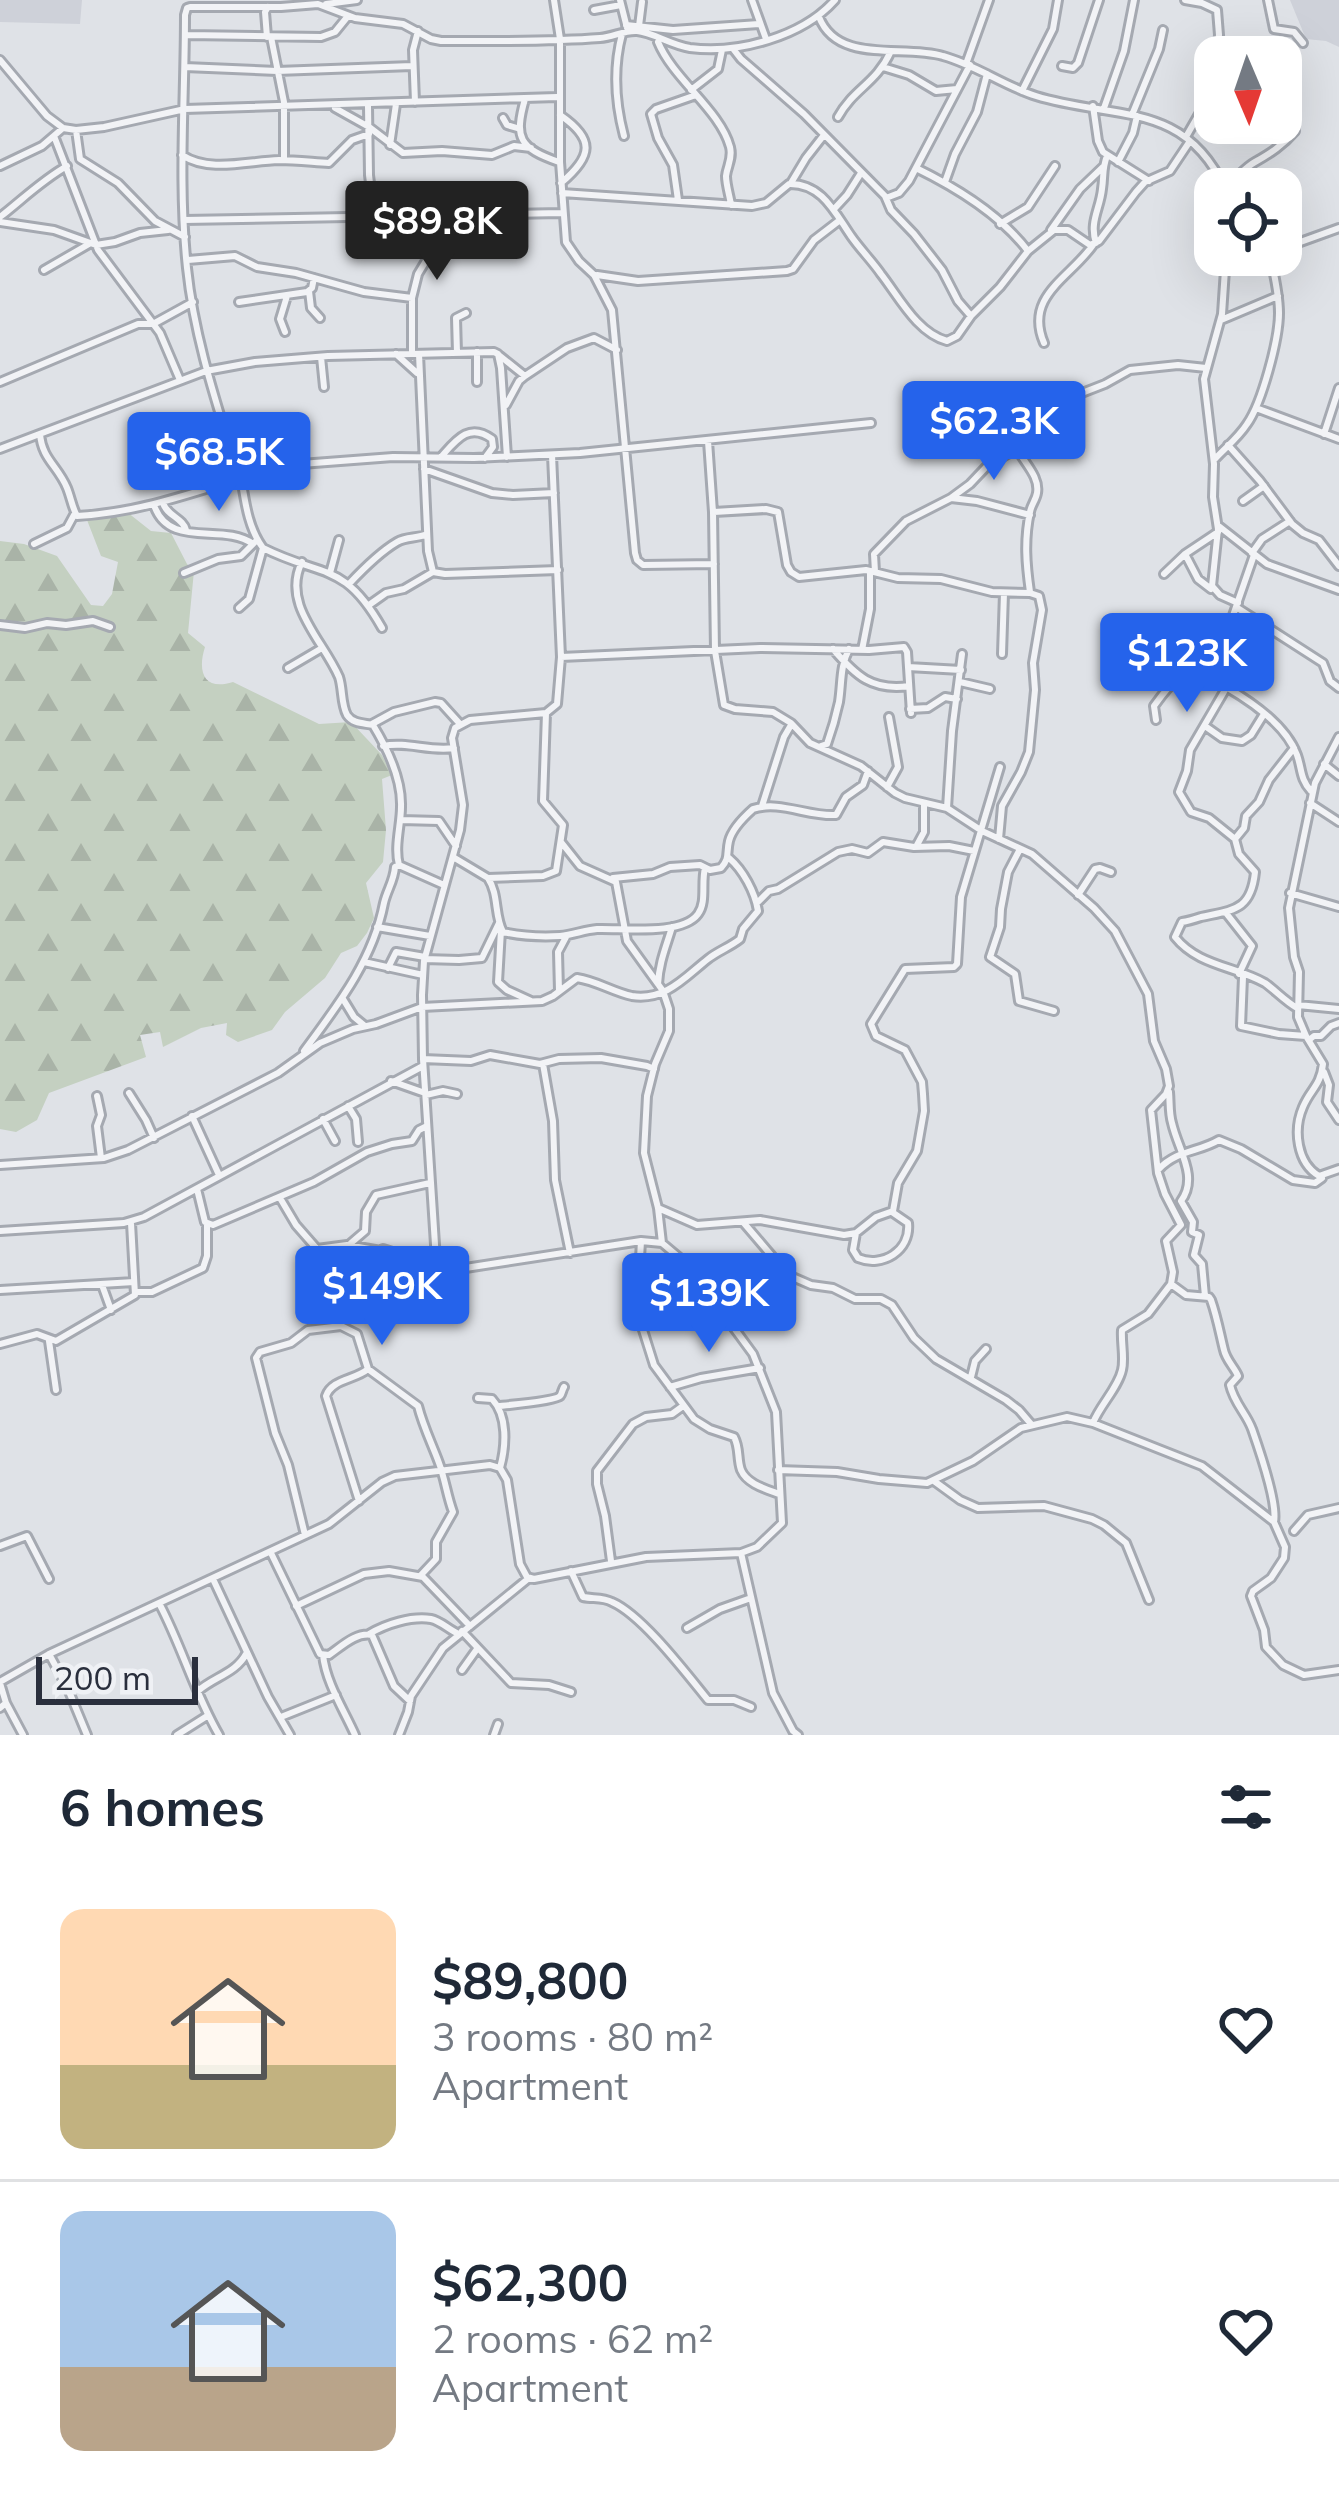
<!DOCTYPE html>
<meta charset="utf-8">
<style>
:root{--surface:#fff;--page:#f6f6f7;--text:#1f2937;--muted:#747a83;--line:#e0e1e3;--accent:#2563eb}
body{margin:0;font-family:Mulish,sans-serif;background:var(--page);color:var(--text);height:100vh;display:flex;flex-direction:column;font-size:45px;white-space:nowrap}
*{box-sizing:border-box;margin:0}
p{font-size:39px;color:var(--muted)}
.icon{flex:none;width:66px;height:66px;fill:none;stroke:currentColor;stroke-width:2;stroke-linecap:round;stroke-linejoin:round}
.map{position:relative;height:1735px;overflow:hidden}
.side{display:flex;flex-direction:column;background:var(--surface);flex:1}
.side>*{flex:none}
.needle{width:78px;rotate:178deg}
.fabs{position:absolute;left:1194px;top:36px;display:grid;gap:24px}
.fabs a{display:grid;place-items:center;width:108px;height:108px;border-radius:24px;background:var(--surface);box-shadow:0 12px 48px #0002;font-size:60px}
.scale{position:absolute;left:36px;bottom:30px;width:162px;box-sizing:border-box;padding-left:12px;border:6px solid #2a2f3d;border-top:0;font-size:33px;line-height:42px;white-space:nowrap;color:#2a2f3d;-webkit-text-stroke:9px #eff1f5;paint-order:stroke}
.price{position:absolute;translate:-50% -102px;padding:0 27px;border-radius:12px;background:var(--accent);color:#fff;font-size:39px;line-height:78px;filter:drop-shadow(0 3px 6px #0008)}
.price::after{content:'';position:absolute;left:50%;top:72px;width:36px;height:27px;margin-left:-18px;background:inherit;clip-path:polygon(0 0,100% 0,50% 100%)}
.price.selected{background:#222;color:#fff}
ul{padding:0;list-style:none}
li{display:flex;align-items:center;gap:36px;height:300px;padding:0 60px}
li+li{border-top:3px solid var(--line)}
li span{display:grid;place-items:center;flex:none;width:336px;height:240px;border-radius:24px;color:#555}
li>.icon{margin-inline-start:auto}
span .icon{width:144px;height:144px;fill:#fffc;stroke-width:1}
li b{font-size:51px}
h2{display:flex;justify-content:space-between;align-items:center;height:144px;padding:0 60px;font-size:51px}
.map>svg:first-child{display:block}
</style>
<div class="map">
<svg width="1339" height="1735" viewBox="0 0 1339 1735">
<defs>
<pattern id="forest-firs" width="22" height="20" patternUnits="userSpaceOnUse" patternTransform="scale(3)"><rect width="22" height="20" fill="#c4d0c1"/><path d="M5 1l3.5 6h-7zM16 11l3.5 6h-7z" fill="#a9b3a7"/></pattern>
</defs>
<rect width="100%" height="100%" fill="#dfe2e7"/>
<!-- built -->
<path fill="#ced1d9" d="M 0,0 L 82,0 L 80,24 L 0,22 Z
M 1290,0 L 1339,0 L 1339,47 L 1326,41 L 1306,39 Z"/>
<!-- forest -->
<path fill="url(#forest-firs)" d="M 127,512 L 151,531 L 171,533 L 187,564 L 194,571 L 188,633 L 205,647 C 197,672 204,691 233,682 L 319,724 L 351,722 L 382,755 L 392,775 L 382,779 L 386,830 L 383,862 L 366,883 L 374,918 L 367,933 L 357,946 L 341,953 L 325,978 L 285,1012 L 272,1030 L 238,1042 L 226,1035 L 227,1023 L 201,1028 L 163,1047 L 160,1032 L 140,1035 L 146,1057 L 49,1093 L 37,1120 L 16,1132 L 0,1129 L 0,541 L 24,544 L 57,556 L 91,605 L 103,606 L 112,594 L 118,562 L 101,556 L 87,520 Z"/>
<g fill="none" stroke-linecap="round" stroke-linejoin="round">
<defs>
<path id="street" d="M 554,0 L 560,39 L 560,162 L 566,242 L 579,261 L 594,275 L 612,310 L 635,553 L 637,560 L 643,565 L 714,564
M 620,0 L 627,28
M 752,0 L 766,39
M 835,0 C 802,37 738,54 690,48 C 671,45 652,32 637,31 C 625,30 613,37 600,38 C 548,42 494,41 441,41 L 431,39 L 403,24 L 355,18 L 318,4 L 281,7 L 190,7 L 187,8 L 185,15 C 185,99 178,184 187,268 C 194,336 216,402 236,467 L 240,473 L 246,475 L 301,464 L 393,457 L 474,458 L 580,453 L 871,423
M 1185,0 L 1202,3 L 1217,10 L 1219,35 L 1216,57
M 1268,0 L 1274,29 L 1294,32 L 1303,43
M 326,4 L 357,0
M 594,10 L 621,5
M 819,17 C 838,65 903,44 943,56 C 976,65 1004,86 1036,96 C 1113,120 1185,100 1225,189
M 626,25 L 673,30 L 759,24
M 639,26 L 642,2
M 622,34 C 613,68 615,102 624,136
M 187,35 L 321,37 L 335,32 L 348,16
M 267,37 L 265,12 L 268,7
M 271,37 L 284,102 L 284,160
M 658,42 C 673,79 720,110 730,147 C 733,159 727,166 726,176 C 726,185 730,197 731,205
M 734,50 L 741,59 L 804,114 L 885,196 L 891,210 L 914,234 L 942,270 L 958,301 L 971,316
M 0,60 L 47,116 L 63,128 L 76,130 L 104,127 L 185,109 L 557,97
M 966,64 L 989,0
M 1062,66 L 1073,68 L 1078,63 L 1099,0
M 185,67 L 277,71 L 412,66
M 883,67 L 909,75 L 936,91 L 957,89
M 691,90 L 718,69 L 722,50
M 1022,91 L 1053,29 L 1058,0
M 525,99 C 514,138 519,148 559,162
M 415,102 L 413,50 L 418,31
M 368,106 L 369,175 L 374,216
M 1093,106 L 1098,141 L 1103,152 L 1149,181
M 335,108 L 369,127 L 403,153 L 442,151 L 492,155 L 514,146 L 531,148
M 1104,108 L 1124,51 L 1134,0
M 560,115 C 595,139 593,156 561,183
M 1132,115 L 1159,49 L 1163,30
M 838,117 C 854,88 876,84 891,51
M 503,118 L 507,125 L 517,128
M 76,130 L 80,159 L 118,183 L 155,221 L 185,237
M 1187,135 L 1202,109 L 1215,61
M 54,136 L 98,250 L 160,333 L 180,380
M 390,145 L 396,104
M 182,155 C 209,173 248,161 279,160 C 296,160 312,162 329,163 L 352,140 L 369,134
M 1118,162 L 1133,133 L 1137,116
M 0,166 L 42,146 L 63,128
M 916,168 C 957,188 1000,214 1028,251
M 945,182 L 955,154 L 977,112 L 987,74
M 791,183 L 806,158 L 824,135
M 1224,187 C 1236,180 1244,168 1255,162 C 1271,153 1283,145 1295,131
M 562,193 L 752,206 L 766,203 L 789,184 C 822,183 835,213 851,236 C 860,249 872,261 881,274 C 899,297 917,333 947,341 L 957,336 L 971,316 L 1000,287 L 1028,251 L 1054,230 L 1068,230 L 1090,245 L 1099,241 L 1136,192 L 1145,182 L 1170,171 L 1190,141
M 886,198 L 899,193 L 909,181 L 970,65
M 678,200 L 673,165 L 658,138 L 651,114 L 656,109 L 696,95
M 835,208 L 847,195 L 861,173
M 0,217 C 22,200 42,180 67,166
M 184,220 L 562,213
M 0,222 L 54,230 L 96,245 L 115,242 L 140,233 L 168,230
M 1000,224 L 1028,207 L 1055,166
M 1051,230 L 1080,189 L 1103,167
M 1096,243 C 1089,222 1100,209 1102,189 C 1104,177 1102,168 1107,156
M 1281,249 L 1339,228
M 1226,255 L 1222,314 L 1204,379 L 1214,464 L 1213,497 L 1218,529 L 1212,586 L 1220,595 L 1238,603
M 188,260 L 235,256 L 257,267 L 296,273 L 364,292 L 412,298
M 44,270 L 89,244
M 597,275 L 638,281 L 787,271 L 793,269 L 814,240 L 840,220
M 309,291 L 311,308 L 320,318
M 239,302 L 307,292 L 312,288 L 314,278
M 1221,320 L 1278,296
M 285,332 L 280,319 L 287,296
M 1044,343 C 1024,296 1070,278 1093,245
M 457,353 L 456,318 L 466,313
M 396,354 L 417,373
M 412,354 L 412,298 L 418,274 L 427,259 L 424,217
M 419,354 L 428,551 L 433,572 L 445,574 L 558,570
M 500,356 L 525,376
M 321,357 L 324,387
M 0,382 L 138,324 L 153,324 L 193,302
M 477,382 L 477,352
M 506,405 L 519,381 L 525,376 L 567,348 L 594,338 L 617,350
M 1256,408 L 1339,439
M 40,434 C 42,459 58,466 67,488 C 71,498 72,507 77,516 C 134,513 187,495 241,478
M 1324,434 L 1339,388
M 708,441 L 713,512 L 715,651 L 724,705 L 735,709 L 773,712 L 791,723 L 810,743 L 861,766 L 895,793 L 905,798 L 947,808 L 982,831 L 1032,854 L 1094,908 L 1115,931 L 1148,994 L 1154,1041 L 1166,1069 L 1169,1086 L 1166,1094 L 1151,1110 L 1158,1173 L 1165,1194 L 1181,1225 L 1166,1241 L 1173,1272 L 1171,1284 L 1148,1314 L 1122,1330 C 1121,1343 1125,1358 1122,1370 C 1118,1388 1100,1405 1093,1423
M 1228,445 L 1260,481 L 1292,524 L 1303,533 L 1319,540 L 1339,566
M 1017,448 C 1023,462 1040,476 1037,493 C 1036,500 1031,505 1030,512 C 1024,540 1026,564 1030,592
M 0,449 L 206,371 L 255,362 L 328,356 L 494,352 L 498,354 L 501,368 L 507,457
M 441,457 C 456,440 469,422 492,439 L 493,447 L 485,458
M 1214,460 C 1225,448 1238,438 1247,424 C 1262,403 1279,339 1279,313 C 1279,293 1274,274 1270,255
M 424,469 L 492,493 L 513,495 L 554,493
M 241,477 C 245,501 248,528 263,548 C 323,578 344,561 382,628
M 951,498 L 977,501 L 1030,515
M 1243,501 L 1264,486
M 163,503 C 167,516 183,518 186,530
M 154,505 C 169,550 223,522 253,544
M 714,512 L 766,509 L 778,512 L 787,565 L 791,572 L 799,577 L 866,570 L 898,578 L 941,579 L 992,592 L 1030,593 L 1039,596 L 1042,610 L 1033,663 L 1035,690 L 1029,752 L 1021,772 L 1002,806 L 999,839
M 1220,527 L 1267,564 L 1339,590
M 34,544 L 67,528 L 74,515
M 1252,553 L 1262,539 L 1290,521
M 1185,554 L 1198,579 L 1211,589
M 302,562 C 281,604 323,640 339,677 C 343,689 341,704 347,715 C 353,724 364,723 373,725 C 387,748 402,780 401,807 C 401,825 394,847 399,865 L 444,885
M 875,572 L 874,554 L 906,521 L 951,498 L 970,484 L 988,465 L 1020,447 L 1038,428 L 1051,405 L 1105,384 L 1130,370 L 1178,365 L 1206,368
M 184,573 L 218,559 L 241,556 L 255,542
M 330,573 L 339,540
M 1164,574 L 1185,554 L 1218,532
M 349,584 C 363,569 380,552 397,542 C 407,536 417,539 427,534
M 369,605 L 386,593 L 404,589 L 433,572
M 1236,607 L 1323,663 L 1330,681 L 1339,688
M 239,608 L 249,599 L 263,548
M 0,625 L 25,628 L 47,623 L 66,625 L 93,621 L 110,627
M 833,649 C 856,676 872,691 909,686
M 862,650 L 870,609 L 870,571
M 1002,654 L 1004,593
M 561,657 L 760,648 L 869,650 L 904,647 L 907,652 L 911,713
M 908,667 L 961,670
M 288,668 L 322,648
M 960,682 L 990,689
M 1226,687 C 1252,702 1286,725 1297,755 C 1302,769 1300,779 1311,791
M 910,709 L 928,708 L 945,697 L 957,699
M 1156,720 L 1154,706 C 1173,679 1199,655 1228,640
M 372,724 L 394,712 L 435,702 L 441,703 L 460,724
M 1205,726 L 1222,738 L 1242,741 L 1251,735 L 1264,714
M 1339,737 L 1315,783 L 1289,908 L 1294,957 L 1299,972 L 1298,1017 L 1306,1036 L 1323,1064 C 1320,1087 1311,1088 1303,1107 C 1293,1130 1297,1163 1319,1176 L 1339,1169
M 383,746 C 408,741 429,752 454,748
M 821,746 L 827,744 C 832,730 836,716 839,702 C 842,683 840,666 849,649
M 1294,748 L 1269,780 L 1259,802 L 1246,816 L 1244,828 L 1235,839 L 1239,854 L 1255,872 C 1251,911 1233,910 1201,917 C 1195,919 1189,921 1182,922 L 1175,937 C 1198,966 1235,966 1265,983 C 1276,991 1285,1001 1297,1008
M 1324,764 L 1339,776
M 887,787 L 898,767 L 889,717
M 1310,803 L 1339,822
M 762,806 L 784,737 L 791,725
M 947,808 L 952,731 L 962,654
M 401,820 L 439,821 L 456,846
M 1235,839 L 1209,818 L 1191,812 L 1179,792 L 1187,771 L 1190,750 L 1225,690 L 1229,627 L 1254,555
M 561,842 L 580,866 L 616,882 L 627,941 L 663,991 L 669,1009 L 669,1031 L 655,1064 L 647,1096 L 644,1153 L 658,1208 L 662,1243
M 917,845 L 924,832 L 924,803
M 1020,849 L 1008,872 L 1001,909 L 1000,927 L 990,957 L 1015,974 L 1019,1001 L 1054,1011
M 453,857 L 488,878 L 543,876 L 556,871 L 563,825 L 543,801 L 546,713
M 488,878 C 499,895 494,915 503,932 C 521,936 542,937 560,936 C 573,935 584,930 597,929 C 623,928 682,936 698,914 C 707,902 701,883 705,868
M 613,878 L 653,874 L 670,867 L 700,865 L 710,870 L 721,868 C 730,858 726,854 729,841 C 732,829 744,817 753,809 C 779,800 809,817 836,815 L 846,797 L 863,785 L 868,771
M 1290,893 L 1339,907
M 1078,895 L 1095,869 L 1100,868 L 1111,872
M 757,903 L 769,891 L 778,889 L 838,852 L 852,849 L 868,853 L 883,842 L 914,847 L 949,846 L 974,851
M 1226,913 L 1252,946 L 1239,974
M 377,927 L 430,936
M 501,930 L 498,982 L 507,990 L 531,1001
M 424,959 L 459,960 L 482,958 L 499,923
M 364,962 L 423,975
M 388,968 L 396,952 L 425,957
M 1243,977 L 1241,1026 L 1279,1034 L 1306,1036
M 658,984 C 659,963 666,947 672,927
M 559,991 L 558,952 L 566,937
M 343,999 L 354,1017 L 365,1026
M 1298,1005 L 1339,1009
M 1309,1040 L 1314,1036 L 1321,1036 L 1331,1026 L 1339,1023
M 304,1051 C 338,1005 373,960 384,903 C 387,890 394,881 395,867 L 399,865
M 423,1059 L 471,1061 L 490,1055 L 540,1064 L 559,1059 L 601,1058 L 647,1066 L 654,1069
M 543,1064 L 553,1121 L 555,1180 L 570,1253
M 1324,1072 L 1329,1085 L 1327,1102 L 1339,1120
M 391,1081 L 425,1093
M 1169,1092 C 1170,1103 1169,1113 1172,1123 C 1178,1150 1199,1177 1181,1201 L 1193,1222 L 1192,1232 L 1199,1235 L 1194,1255 L 1202,1264 L 1205,1296
M 129,1093 L 146,1120 L 154,1138
M 426,1095 L 443,1091 L 457,1094
M 97,1096 L 101,1115 L 97,1126 L 101,1158
M 348,1106 L 356,1119 L 358,1142
M 192,1116 L 219,1175
M 323,1119 L 335,1141
M 0,1165 L 104,1158 L 128,1150 L 278,1073 L 320,1043 L 353,1029 L 376,1024 L 422,1007 L 542,1001 L 553,996 L 577,978 C 597,981 613,992 632,996 C 666,1001 685,977 708,959 C 718,951 730,947 740,939 L 743,929 L 758,911 C 755,892 743,870 729,858
M 1159,1169 C 1177,1150 1199,1152 1219,1140 L 1241,1149 L 1293,1180 L 1315,1183 L 1322,1178
M 197,1189 L 205,1222 L 213,1225 L 314,1182 L 367,1152 L 392,1144 L 412,1141 L 419,1130 L 427,1126
M 280,1198 L 296,1225 L 317,1249 L 347,1245 L 381,1251
M 658,1208 L 697,1225 L 760,1220 L 844,1235 L 856,1233 L 876,1217 L 893,1211 L 898,1183 L 917,1151 L 924,1111 L 923,1094 L 922,1082 L 905,1050 L 876,1036 L 871,1024 L 905,969 L 954,967 L 957,964 L 961,897 L 1000,767
M 743,1222 L 788,1275 L 811,1285 L 833,1288 L 855,1299 L 881,1299 L 892,1305 L 914,1338 L 936,1359 L 1006,1400 L 1019,1410 L 1031,1424
M 0,1231 L 124,1223 L 144,1217 L 423,1066
M 856,1233 L 853,1250 L 858,1258 C 882,1268 911,1251 908,1223 L 892,1212
M 641,1241 L 637,1311 L 654,1365 L 694,1419 L 710,1429 L 734,1437 C 740,1448 737,1459 741,1470 C 747,1484 766,1489 779,1494
M 351,1243 L 365,1231 L 366,1212 L 376,1195 L 430,1183
M 1171,1284 L 1186,1295 L 1209,1297 L 1211,1300 C 1217,1317 1220,1334 1224,1350 C 1226,1360 1235,1368 1238,1376 L 1230,1385 C 1234,1403 1246,1413 1252,1429 C 1259,1449 1278,1503 1274,1522
M 102,1285 L 111,1310
M 0,1290 L 134,1282
M 136,1292 L 152,1292 L 203,1268 L 207,1256 L 207,1224
M 49,1341 L 56,1390
M 0,1344 L 37,1334 L 56,1341 L 135,1295 L 131,1223
M 971,1377 L 975,1361 L 986,1349
M 670,1387 L 701,1378 L 760,1368
M 478,1398 L 492,1399 C 508,1416 506,1446 500,1468
M 499,1406 C 509,1405 555,1401 560,1396 C 562,1394 562,1390 564,1387
M 778,1470 L 837,1472 L 879,1479 L 927,1483 L 973,1461 L 1021,1428 L 1067,1417 L 1093,1423 L 1202,1466 L 1274,1522 L 1285,1547 L 1284,1558 L 1271,1578 L 1253,1591 L 1251,1596 L 1264,1630 L 1266,1647 L 1283,1665 L 1304,1675 L 1339,1670
M 934,1481 L 960,1500 L 978,1508 L 1044,1506 L 1092,1519 L 1104,1525 L 1126,1543 L 1149,1600
M 359,1501 L 326,1396 C 332,1379 355,1380 368,1369
M 1294,1531 L 1308,1515 L 1339,1508
M 305,1535 L 288,1465 L 275,1433 L 256,1358 L 260,1352 L 291,1343 L 308,1330 L 341,1326
M 0,1546 L 27,1536 L 49,1579
M 271,1553 L 320,1654 L 329,1655 C 342,1646 356,1632 372,1635 L 394,1686 L 410,1701
M 741,1553 L 773,1693 L 793,1731 L 798,1735
M 611,1561 L 605,1516 L 597,1484 L 597,1471 L 633,1424 L 646,1417 L 672,1414 L 683,1406
M 571,1571 L 583,1597 C 593,1599 603,1597 612,1602 C 642,1615 686,1673 708,1700 L 734,1700 L 751,1707
M 421,1575 L 436,1559 L 436,1542 L 453,1512 C 447,1496 445,1479 439,1463 C 432,1444 423,1426 418,1406 L 368,1369 L 357,1334 L 341,1326 L 333,1301 L 347,1284 L 363,1277 L 383,1249 L 405,1256 L 436,1260
M 213,1579 L 268,1697 L 290,1735
M 160,1605 C 182,1647 195,1694 219,1735
M 296,1606 L 364,1574 L 389,1571 L 423,1577 L 470,1626
M 687,1628 L 720,1609 L 751,1598
M 462,1631 L 511,1683 L 549,1685 L 571,1692
M 369,1634 C 386,1624 411,1616 431,1619 C 441,1621 449,1630 459,1634
M 49,1654 L 68,1689 L 87,1735
M 323,1655 C 326,1683 344,1710 355,1735
M 462,1670 L 477,1649
M 0,1682 L 49,1654 L 329,1524 L 382,1482 L 395,1476 L 490,1465 L 500,1468 L 507,1480 L 520,1564 L 527,1577 L 534,1579 L 646,1557 L 741,1553 L 757,1547 L 782,1523 L 776,1412 L 753,1354 L 687,1264 L 662,1243 L 641,1241 L 459,1269 L 443,1267 L 436,1260 L 423,1059 L 422,995 L 424,961 L 460,830 L 463,805 L 452,738 L 455,728 L 470,720 L 546,713 L 557,704 L 561,657 L 552,455
M 0,1683 L 6,1703 L 0,1708
M 198,1691 C 214,1677 236,1673 246,1654
M 6,1703 L 23,1735
M 281,1717 L 336,1695
M 177,1735 L 207,1716
M 399,1735 L 408,1712 L 411,1696 L 443,1648 L 529,1578
M 494,1735 L 498,1724"/>
</defs>
<!-- street casing -->
<use href="#street" stroke="#a5a9b1" stroke-width="12"/>
<!-- street -->
<use href="#street" stroke="#f2f3f6" stroke-width="6"/>
</g>
</svg>
<div class="fabs">
<a><svg class="needle" viewBox="-14 -14 28 28"><path d="M0-13l5 13h-10z" fill="#e53935"/><path d="M0 13l5-13h-10z" fill="#747a83"/></svg></a>
<a><svg class="icon" aria-label="locate" viewBox="0 0 24 24"><circle cx="12" cy="12" r="6"/><path d="M12 2v4M12 18v4M2 12h4M18 12h4"/></svg></a>
</div>
<div class="scale">200 m</div>
<b class="price selected" style="left:437px;top:283px">$89.8K</b>
<b class="price" style="left:994px;top:483px">$62.3K</b>
<b class="price" style="left:219px;top:514px">$68.5K</b>
<b class="price" style="left:1187px;top:715px">$123K</b>
<b class="price" style="left:382px;top:1348px">$149K</b>
<b class="price" style="left:709px;top:1355px">$139K</b>
</div>
<section class="side">
<h2>6 homes<svg class="icon" aria-label="filters" viewBox="0 0 24 24"><path d="M4 7h16M4 17h16"/><circle cx="9" cy="7" r="2"/><circle cx="15" cy="17" r="2"/></svg></h2>
<ul>
<li><span style="background:linear-gradient(#ffd9b3 65%,#c2b280 0)"><svg class="icon" aria-label="home" viewBox="0 0 24 24"><path d="M3 11l9-7 9 7M6 9v11h12V9"/></svg></span><div><b>$89,800</b><p>3 rooms · 80 m²</p><p>Apartment</p></div><svg class="icon" aria-label="heart" viewBox="0 0 24 24"><path d="M12 20l-8-8c-3-5 5-10 8-4 3-6 11-1 8 4z"/></svg></li>
<li><span style="background:linear-gradient(#a9c7e8 65%,#b9a48a 0)"><svg class="icon" aria-label="home" viewBox="0 0 24 24"><path d="M3 11l9-7 9 7M6 9v11h12V9"/></svg></span><div><b>$62,300</b><p>2 rooms · 62 m²</p><p>Apartment</p></div><svg class="icon" aria-label="heart" viewBox="0 0 24 24"><path d="M12 20l-8-8c-3-5 5-10 8-4 3-6 11-1 8 4z"/></svg></li>
</ul>
</section>
